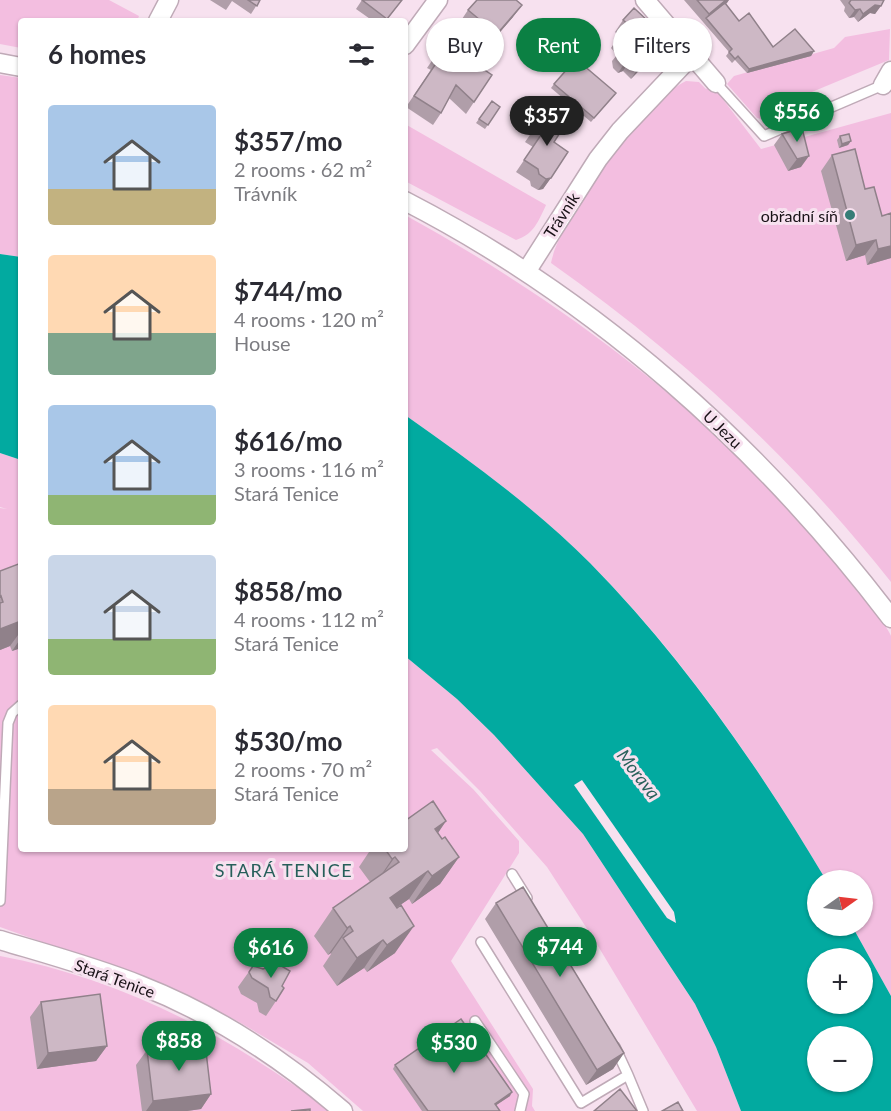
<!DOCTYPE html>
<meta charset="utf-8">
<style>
:root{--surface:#fff;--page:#f7f7f7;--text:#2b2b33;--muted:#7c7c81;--accent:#0b8043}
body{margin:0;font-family:Lato,sans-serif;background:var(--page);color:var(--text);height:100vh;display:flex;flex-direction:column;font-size:22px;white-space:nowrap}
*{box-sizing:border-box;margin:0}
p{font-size:20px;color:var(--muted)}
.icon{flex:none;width:33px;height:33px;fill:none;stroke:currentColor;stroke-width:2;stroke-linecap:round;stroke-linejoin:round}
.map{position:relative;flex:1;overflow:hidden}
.sheet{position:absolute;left:18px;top:18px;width:390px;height:834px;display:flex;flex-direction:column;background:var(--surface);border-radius:6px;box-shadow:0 2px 4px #0004}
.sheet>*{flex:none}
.top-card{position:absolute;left:426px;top:18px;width:375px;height:54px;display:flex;gap:12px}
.needle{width:39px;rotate:76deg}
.tools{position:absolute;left:807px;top:870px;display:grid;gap:12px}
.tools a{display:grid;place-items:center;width:66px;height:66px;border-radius:50%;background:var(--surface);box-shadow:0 2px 4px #0004;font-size:30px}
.price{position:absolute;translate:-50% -51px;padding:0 14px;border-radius:21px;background:var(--accent);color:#fff;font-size:20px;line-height:39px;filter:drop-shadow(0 2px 3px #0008)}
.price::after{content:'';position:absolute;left:50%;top:36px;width:18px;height:14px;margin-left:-9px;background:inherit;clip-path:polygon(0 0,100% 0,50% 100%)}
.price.active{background:#222;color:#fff}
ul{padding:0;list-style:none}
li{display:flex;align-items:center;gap:18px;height:150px;padding:0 30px}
li span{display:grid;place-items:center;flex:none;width:168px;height:120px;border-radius:6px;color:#555}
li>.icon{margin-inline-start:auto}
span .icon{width:72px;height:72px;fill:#fffc;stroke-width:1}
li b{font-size:26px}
h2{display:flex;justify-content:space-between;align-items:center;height:72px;padding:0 30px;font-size:26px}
.tag{padding:0 21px;border-radius:27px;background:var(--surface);box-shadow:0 2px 4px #0004;font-size:21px;line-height:54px}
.tag.active{background:var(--accent);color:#fff}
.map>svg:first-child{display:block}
</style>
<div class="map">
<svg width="891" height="1111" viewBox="0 0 891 1111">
<rect width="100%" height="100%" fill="#f7e1ef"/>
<!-- green -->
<path fill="#f3bee0" d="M 0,0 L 109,0 L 139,16 L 137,21 L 21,21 L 21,48 L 0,44 Z
M 890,29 L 889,60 L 807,94 L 779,116 L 767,121 L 757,118 L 727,84 L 734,76 L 834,48 L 845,37 Z
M 0,75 L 21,78 L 21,257 L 0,254 Z
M 686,81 L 699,82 L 706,89 L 712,85 L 761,149 L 891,113 L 891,582 C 793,458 680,354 551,263 C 559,220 645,100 686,81 Z
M 405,124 L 546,205 C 538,222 534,234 516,240 L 405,181 Z
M 405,215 C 572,307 731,427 848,580 C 857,592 887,624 891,636 C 891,647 891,702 891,717 C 891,810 891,903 891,996 L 852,926 L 862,926 L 862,880 L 826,880 C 758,766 684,658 590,563 C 534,507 469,460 405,415 Z
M 0,453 L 21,460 L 21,849 L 405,849 L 405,656 L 457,699 L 494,735 L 583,834 L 695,1004 L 716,1047 L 741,1111 L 697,1111 L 595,941 L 547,867 L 480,791 L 437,748 L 431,750 L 473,789 L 519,841 L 519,853 L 451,961 L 533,1089 L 532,1106 L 535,1111 L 363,1111 L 308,1063 L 239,1022 L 174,989 L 0,927 L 0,508 L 7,509 L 0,507 Z
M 0,956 C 97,974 191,1016 273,1071 C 292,1084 311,1095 328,1111 L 0,1111 Z"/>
<!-- water -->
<path fill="#02aaa0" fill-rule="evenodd" d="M 0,254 L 21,257 L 21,460 L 0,453 Z
M 405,415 C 469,460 534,507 590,563 C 683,658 758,766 826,880 L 818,880 L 818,926 L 852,926 L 891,996 L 891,1111 L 741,1111 L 716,1047 L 695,1004 L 583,834 L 494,735 L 457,699 L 405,656 ZM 818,958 L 862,958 L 862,1004 L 818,1004 ZM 818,1036 L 862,1036 L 862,1082 L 818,1082 Z"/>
<!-- pier -->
<path fill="#f7e1ef" d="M 582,780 L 674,912 L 676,923 L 667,918 L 574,785 Z"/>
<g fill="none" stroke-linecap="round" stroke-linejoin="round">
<defs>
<path id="lane" d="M 716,83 L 764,136 L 883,85
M 512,874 L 527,898
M 0,901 L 8,723 L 12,713 L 21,705
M 481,942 L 581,1103 L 628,1075 L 643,1111
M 475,1021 L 524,1094 L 520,1111
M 615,1047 L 628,1075"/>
<path id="street" d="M 645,0 L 716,83
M 158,21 L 169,0
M 405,45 L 438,0
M 0,63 L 21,67
M 883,85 L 891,71
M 405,201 C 597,300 761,447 891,618
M 526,272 L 598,159 L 620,131 L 692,55
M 0,940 C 47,954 95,967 140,985 C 214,1014 283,1059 343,1111"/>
</defs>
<!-- lane casing -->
<use href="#lane" stroke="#bfaab7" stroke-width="12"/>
<!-- street casing -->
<use href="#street" stroke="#bfaab7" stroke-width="21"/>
<!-- lane -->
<use href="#lane" stroke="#fff" stroke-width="9"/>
<!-- street -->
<use href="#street" stroke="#fff" stroke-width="18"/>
</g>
<!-- wall -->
<path fill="#b09ea9" d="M 210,0 L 260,0 L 251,14 L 232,1 L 226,10 Z
M 362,0 L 402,0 L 386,21 L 373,21 L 356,9 Z
M 684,0 L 729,0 L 725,4 L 739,21 L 773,47 L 814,51 L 811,56 L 747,73 L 735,60 L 732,63 L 726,56 L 729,52 Z
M 840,0 L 884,0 L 875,14 L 870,13 L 858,22 L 854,17 L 849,18 L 844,11 L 845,7 Z
M 468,10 L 513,17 L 488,46 L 460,22 Z
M 623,20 L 655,41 L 652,57 L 631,79 L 623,71 L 618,73 L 613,68 L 612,61 L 617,55 L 611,48 L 619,36 L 615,32 Z
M 548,33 L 553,38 L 541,54 L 535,50 Z
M 444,43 L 492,75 L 466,114 L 449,98 L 441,113 L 433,125 L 406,107 L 431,70 L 427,68 Z
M 554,84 L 616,93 L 591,122 L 551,88 Z
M 492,101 L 500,107 L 485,129 L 476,123 Z
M 546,112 L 554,142 L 568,152 L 543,189 L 538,190 L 531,186 L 530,181 L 516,172 L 533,147 L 525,142 Z
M 782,134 L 801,167 L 788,171 L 774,145 Z
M 840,136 L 851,141 L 848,145 L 839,148 L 837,140 Z
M 832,155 L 865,189 L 882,216 L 891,213 L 891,258 L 867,265 L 865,255 L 846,261 L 821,171 Z
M 21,563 L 21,648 L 12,651 L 10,646 L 0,650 L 0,571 Z
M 446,821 L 438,833 L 442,839 L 459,857 L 440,884 L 412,904 L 409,899 L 397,907 L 395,953 L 367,972 L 364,968 L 337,986 L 323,966 L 331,954 L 331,953 L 328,955 L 314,936 L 333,908 L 370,882 L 359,867 L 371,849 L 405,849 Z
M 496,903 L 624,1053 L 613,1069 L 586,1085 L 485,919 Z
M 253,966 L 282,986 L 276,1001 L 266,1016 L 259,1012 L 257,1003 L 241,994 L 238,987 Z
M 41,1002 L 107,1046 L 96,1061 L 37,1069 L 30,1017 Z
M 147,1050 L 211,1094 L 201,1109 L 187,1111 L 142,1111 L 136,1065 Z
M 395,1065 L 510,1096 L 496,1105 L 500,1111 L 422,1111 L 393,1069 Z"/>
<!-- shaded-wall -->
<path fill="#90818a" d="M 726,0 L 729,0 L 727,3 L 707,19 L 706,18 L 709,14 Z
M 522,5 L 513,17 L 488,46 L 497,34 Z
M 875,5 L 881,6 L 875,14 L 870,13 L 858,22 L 863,14 Z
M 860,9 L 854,17 L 849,18 L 855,10 Z
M 660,46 L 652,57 L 631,79 L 639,67 Z
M 814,51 L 811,56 L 747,73 L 749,69 Z
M 631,59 L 623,71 L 618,73 L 626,61 Z
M 851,141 L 848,145 L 839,148 L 842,144 Z
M 809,156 L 801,167 L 788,171 L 797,159 Z
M 551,178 L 543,189 L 538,190 L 546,179 Z
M 876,240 L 865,255 L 846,261 L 856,245 Z
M 891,246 L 891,258 L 867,265 L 878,249 Z
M 21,621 L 21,631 L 10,646 L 0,650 L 0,629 Z
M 21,638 L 21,648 L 12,651 Z
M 446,821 L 427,849 L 435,829 Z
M 395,857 L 376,884 L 373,887 L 392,859 Z
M 459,857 L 440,884 L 412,904 L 432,876 Z
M 428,871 L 409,899 L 371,925 L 390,898 Z
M 350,926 L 331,953 L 328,955 L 347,928 Z
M 414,926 L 395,953 L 367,972 L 387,945 Z
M 383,940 L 364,968 L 337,986 L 357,958 Z
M 107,1046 L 96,1061 L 37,1069 L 48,1053 Z
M 624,1053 L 613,1069 L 586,1085 L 597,1070 Z
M 512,1092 L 510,1096 L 492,1108 L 495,1104 Z
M 211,1094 L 201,1109 L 187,1111 L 146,1111 L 153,1101 Z"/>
<!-- building -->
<path fill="#cdb8c5" stroke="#90818a" stroke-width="1.5" d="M 248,0 L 260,0 L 257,6 Z
M 362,0 L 402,0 L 387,19 Z
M 477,0 L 516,0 L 522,5 L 497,34 L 468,10 Z
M 697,0 L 726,0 L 709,14 Z
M 851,0 L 884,0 L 881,6 L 875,5 L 863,14 L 860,9 L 855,10 L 849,3 Z
M 725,3 L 739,21 L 749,13 L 773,47 L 795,29 L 814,51 L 749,69 L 738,56 L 735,59 L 729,52 L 732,49 L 706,18 Z
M 634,8 L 661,33 L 655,40 L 660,46 L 639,67 L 631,59 L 626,61 L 621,57 L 621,50 L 626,43 L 619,37 L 629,25 L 623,20 Z
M 548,33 L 553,38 L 544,50 L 538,46 Z
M 444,43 L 492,75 L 474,102 L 456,85 L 441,113 L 414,96 L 439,59 L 436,56 Z
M 576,59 L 616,93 L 594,118 L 554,84 Z
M 492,101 L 500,107 L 488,125 L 479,119 Z
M 546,112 L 565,125 L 554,142 L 568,152 L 551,178 L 546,179 L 539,174 L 538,169 L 524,160 L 541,135 L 533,130 Z
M 802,128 L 809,156 L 797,159 L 782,134 Z
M 849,134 L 851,141 L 842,144 L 840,136 Z
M 855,149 L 865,189 L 874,187 L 882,216 L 891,213 L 891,246 L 878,249 L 876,240 L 856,245 L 832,155 Z
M 21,563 L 21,621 L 0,629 L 0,603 L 3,602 L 1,596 L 0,597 L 0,571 Z
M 433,801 L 446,821 L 435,829 L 442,839 L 445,837 L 459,857 L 432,876 L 428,871 L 390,898 L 397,908 L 401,905 L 414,926 L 387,945 L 383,940 L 357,958 L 343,938 L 353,931 L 350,926 L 347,928 L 333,908 L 399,862 L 395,857 L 392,859 L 385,849 L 405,849 L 405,821 Z
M 523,887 L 624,1053 L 597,1070 L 496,903 Z
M 278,964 L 290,971 L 282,986 L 284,988 L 276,1001 L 270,997 L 268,988 L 252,978 L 249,972 L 253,966 L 263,969 Z
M 100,994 L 107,1046 L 48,1053 L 41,1002 Z
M 461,1019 L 512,1092 L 495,1104 L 500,1111 L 428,1111 L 395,1065 Z
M 205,1043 L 211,1094 L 153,1101 L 147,1050 Z
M 620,1089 L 637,1111 L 594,1111 Z
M 678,1102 L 683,1111 L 662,1111 Z
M 310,1109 L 310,1111 L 291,1111 Z"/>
<!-- markers -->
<circle fill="#367d77" stroke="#f7e1ef" stroke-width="2" cx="850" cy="215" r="6"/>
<g text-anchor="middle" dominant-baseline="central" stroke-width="6" stroke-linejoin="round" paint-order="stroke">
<!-- street labels -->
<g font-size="16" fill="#181116" stroke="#f7e1ef">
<text transform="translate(561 215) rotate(-57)">Trávník</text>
<text transform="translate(723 429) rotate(44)">U Jezu</text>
<text transform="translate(115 978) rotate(20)">Stará Tenice</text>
</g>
<!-- poi labels -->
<g font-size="16" fill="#181116" stroke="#f7e1ef" text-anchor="end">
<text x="838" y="215">obřadní síň</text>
</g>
<!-- water labels -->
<g font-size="18" font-style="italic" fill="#29605b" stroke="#f7e1ef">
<text transform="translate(639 774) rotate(52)">Morava</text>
</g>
<!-- neighbourhood labels -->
<g font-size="18" letter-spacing="1.5" fill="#265f5a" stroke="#f7e1ef">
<text x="284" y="870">STARÁ TENICE</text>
</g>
</g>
</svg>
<div class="tools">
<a><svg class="needle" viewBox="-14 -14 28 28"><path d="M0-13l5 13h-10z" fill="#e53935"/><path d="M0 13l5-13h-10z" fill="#7c7c81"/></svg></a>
<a>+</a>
<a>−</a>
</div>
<b class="price" style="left:797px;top:143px">$556</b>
<b class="price active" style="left:547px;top:147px">$357</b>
<b class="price" style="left:560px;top:978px">$744</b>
<b class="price" style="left:271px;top:979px">$616</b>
<b class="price" style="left:179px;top:1072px">$858</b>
<b class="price" style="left:454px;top:1074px">$530</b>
<div class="top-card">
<a class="tag">Buy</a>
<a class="tag active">Rent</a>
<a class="tag">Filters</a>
</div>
<section class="sheet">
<h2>6 homes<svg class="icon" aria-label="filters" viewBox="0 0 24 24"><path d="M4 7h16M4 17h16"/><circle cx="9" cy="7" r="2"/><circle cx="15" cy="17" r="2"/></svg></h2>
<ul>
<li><span style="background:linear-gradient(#a9c7e8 70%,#c2b280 0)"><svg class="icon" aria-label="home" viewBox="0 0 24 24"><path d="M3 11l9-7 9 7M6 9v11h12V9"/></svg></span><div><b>$357/mo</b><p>2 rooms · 62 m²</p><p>Trávník</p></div></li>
<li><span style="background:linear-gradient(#ffd9b3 65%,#7fa58c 0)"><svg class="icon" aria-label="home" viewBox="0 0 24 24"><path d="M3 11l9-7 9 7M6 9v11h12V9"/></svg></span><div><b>$744/mo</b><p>4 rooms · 120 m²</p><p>House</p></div></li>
<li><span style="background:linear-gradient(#a9c7e8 75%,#8fb573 0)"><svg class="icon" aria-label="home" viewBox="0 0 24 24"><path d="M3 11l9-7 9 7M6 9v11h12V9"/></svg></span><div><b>$616/mo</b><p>3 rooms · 116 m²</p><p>Stará Tenice</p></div></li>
<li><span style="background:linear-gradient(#c9d6e8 70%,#8fb573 0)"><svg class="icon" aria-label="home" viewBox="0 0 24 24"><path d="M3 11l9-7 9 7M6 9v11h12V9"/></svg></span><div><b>$858/mo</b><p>4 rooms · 112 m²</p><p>Stará Tenice</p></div></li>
<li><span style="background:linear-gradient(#ffd9b3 70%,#b9a48a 0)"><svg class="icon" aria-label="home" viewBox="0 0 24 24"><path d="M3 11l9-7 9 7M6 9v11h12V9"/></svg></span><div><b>$530/mo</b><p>2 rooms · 70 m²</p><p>Stará Tenice</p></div></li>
</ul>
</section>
</div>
